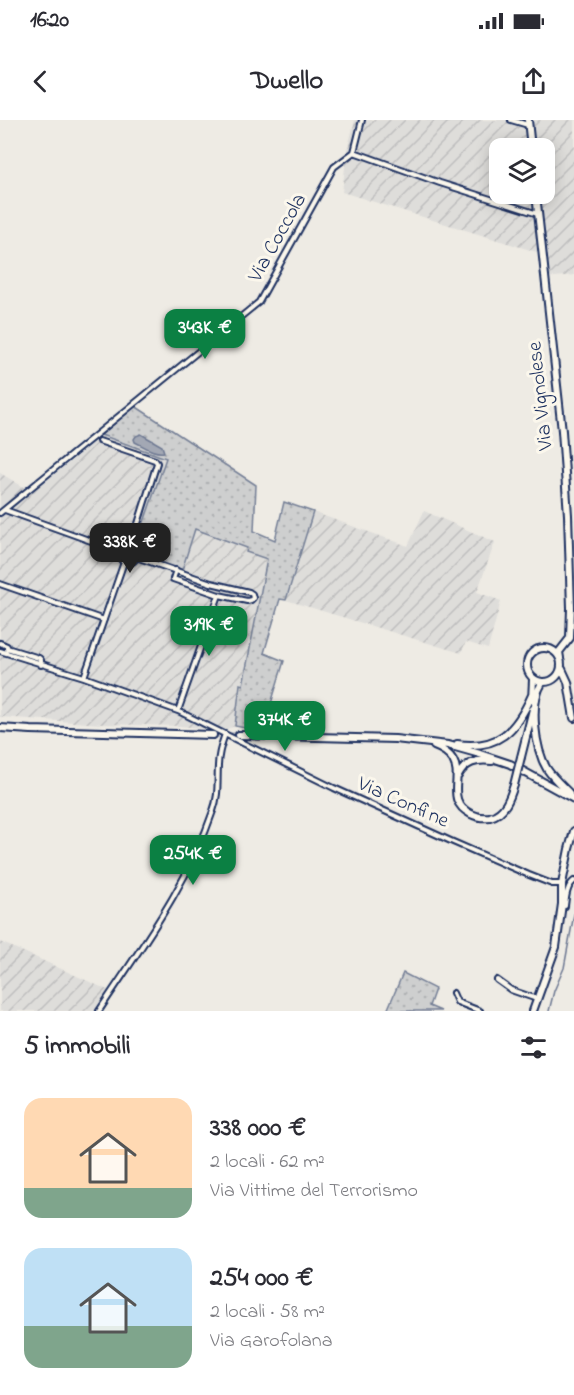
<!DOCTYPE html>
<html lang="it">
<meta charset="utf-8">
<style>
:root{--surface:#fff;--page:#f2f2f3;--text:#2b2b33;--muted:#7c7c81;--accent:#0b8043}
body{margin:0;font-family:"Indie Flower",sans-serif;background:var(--page);color:var(--text);height:100vh;display:flex;flex-direction:column;font-size:22px;white-space:nowrap}
*{box-sizing:border-box;margin:0}
p{font-size:20px;color:var(--muted)}
.icon{flex:none;width:33px;height:33px;fill:none;stroke:currentColor;stroke-width:2;stroke-linecap:round;stroke-linejoin:round}
.map{position:relative;height:891px;overflow:hidden}
.panel{display:flex;flex-direction:column;background:var(--surface);flex:1}
.panel>*{flex:none}
.controls{position:absolute;left:489px;top:18px;display:grid;gap:12px}
.controls a{display:grid;place-items:center;width:66px;height:66px;border-radius:12px;background:var(--surface);box-shadow:0 3px 15px #0003;font-size:30px}
.price{position:absolute;translate:-50% -51px;padding:0 14px;border-radius:12px;background:var(--accent);color:#fff;font-size:20px;line-height:39px;filter:drop-shadow(0 2px 3px #0008)}
.price::after{content:'';position:absolute;left:50%;top:36px;width:18px;height:14px;margin-left:-9px;background:inherit;clip-path:polygon(0 0,100% 0,50% 100%)}
.price.on{background:#222;color:#fff}
ul{padding:0;list-style:none}
li{display:flex;align-items:center;gap:18px;height:150px;padding:0 24px}
li span{display:grid;place-items:center;flex:none;width:168px;height:120px;border-radius:18px;color:#555}
li>.icon{margin-inline-start:auto}
span .icon{width:72px;height:72px;fill:#fffc;stroke-width:1}
li b{font-size:26px}
h2{display:flex;justify-content:space-between;align-items:center;height:72px;padding:0 24px;font-size:26px}
.status{display:flex;justify-content:space-between;align-items:center;height:42px;padding:0 30px;background:var(--surface);direction:ltr}
.status svg{height:16px;fill:currentColor}
header{display:flex;justify-content:space-between;align-items:center;height:78px;padding:0 24px;background:var(--surface);font-size:27px;font-weight:700}
.map>svg:first-child{display:block}
</style>
<div class="status"><b>16:20</b><svg viewBox="0 0 49 12"><path d="M0 12V9h3v3zM5 12V6h3v6zM10 12V3h3v9zM15 12V0h3v12zM26 1h20v11H26zM47 4h2v5h-2z"/></svg></div>
<header><svg class="icon" aria-label="back" viewBox="0 0 24 24"><path d="M15 5l-7 7 7 7"/></svg>Dwello<svg class="icon" aria-label="share" viewBox="0 0 24 24"><path d="M12 15V3M7 8l5-5 5 5M5 13v7h14v-7"/></svg></header>
<div class="map">
<svg width="574" height="891" viewBox="0 0 574 891">
<defs>
<pattern id="industrial-furrows" width="10" height="10" patternUnits="userSpaceOnUse" patternTransform="scale(1.5)"><rect width="10" height="10" fill="#deddda"/><path d="M-1 1l2-2M0 10L10 0M9 11l2-2" fill="none" stroke="#bebebe"/></pattern>
<pattern id="grass-dots" width="8" height="8" patternUnits="userSpaceOnUse" patternTransform="scale(1.5)"><rect width="8" height="8" fill="#cecfcf"/><path d="M2 2h.1M6 6h.1" fill="none" stroke="#b0b2b4" stroke-width="1.8" stroke-linecap="round"/></pattern>
</defs>
<rect width="100%" height="100%" fill="#eeebe4"/>
<filter id="ink" filterUnits="userSpaceOnUse"><feTurbulence type="fractalNoise" baseFrequency=".0167" numOctaves="2"/><feDisplacementMap in="SourceGraphic" scale="12" xChannelSelector="R" yChannelSelector="G"/><feConvolveMatrix kernelMatrix="1 2 1 2 8 2 1 2 1" color-interpolation-filters="sRGB"/></filter>
<g filter="url(#ink)">
<!-- industrial -->
<path fill="url(#industrial-furrows)" fill-rule="evenodd" d="M 355,0 L 574,0 L 574,155 L 545,158 L 543,134 L 342,72 L 347,31 ZM 500,28 L 544,28 L 544,74 L 500,74 Z
M 101,315 L 166,338 L 136,425 L 139,428 L 195,409 L 247,429 L 246,432 L 267,439 L 243,565 L 240,565 L 235,606 L 224,610 L 180,606 L 103,604 L 0,597 L 0,353 L 32,372 L 75,338 Z
M 424,391 L 495,422 L 477,472 L 501,481 L 488,529 L 466,522 L 461,533 L 286,480 L 313,392 L 408,426 Z
M 0,822 L 26,833 L 112,872 L 99,891 L 0,891 Z"/>
<!-- grass -->
<path fill="url(#grass-dots)" stroke="#747f96" stroke-width="1.5" d="M 135,286 L 256,365 L 254,411 L 275,420 L 284,382 L 313,392 L 286,480 L 280,479 L 264,533 L 284,541 L 270,587 L 256,589 L 250,609 L 235,606 L 240,564 L 243,565 L 267,439 L 246,432 L 247,428 L 195,409 L 182,450 C 168,445 140,439 136,424 C 135,418 138,410 140,405 L 143,405 L 166,338 L 101,315 Z
M 403,853 L 435,869 L 429,886 L 441,891 L 387,891 Z"/>
<!-- water -->
<path fill="#a3a8b4" stroke="#6d7892" stroke-width="1.5" d="M 141,314 L 162,326 L 164,332 C 154,334 144,326 135,322 L 134,319 L 136,316 Z"/>
<g fill="none" stroke-linecap="round" stroke-linejoin="round">
<!-- stream -->
<path stroke="#6d7892" stroke-width="1.5" d="M 549,891 L 554,871 L 564,848 L 574,794"/>
<!-- primary-tunnel -->
<path stroke="#c4c5c9" stroke-width="6" stroke-dasharray="6 3" stroke-linecap="butt" d="M 213,615 L 239,615"/>
<defs>
<path id="minor" d="M 511,0 L 528,5
M 354,32 L 440,63 L 538,94
M 99,321 L 155,340 L 157,343 L 131,426
M 5,390 L 119,431
M 0,393 L 259,182 L 334,47 L 354,32 L 362,0
M119 434a9 9 0 1 1 18 0a9 9 0 1 1-18 0Z
M 136,437 L 211,463 L 249,472 L 252,474 L 253,478 L 251,480 L 247,481 L 219,475 L 173,459 L 176,450
M 0,464 L 104,500
M 0,523 L 7,526 L 7,529
M 7,528 L 39,538 L 41,540 L 41,545
M 0,531 L 84,557 L 178,591 L 334,668 L 453,722 L 529,755 L 552,764 L 562,764
M 84,557 L 124,442
M 178,591 L 219,475
M 565,786 C 566,777 567,766 574,761
M 497,860 L 511,870 L 537,879
M 453,873 L 457,882 L 480,891
M 99,891 C 141,827 188,765 213,691 C 219,675 217,663 218,646 C 218,635 221,625 225,614"/>
<path id="primary" d="M 528,0 L 531,28
M 536,74 L 562,311 L 568,395 L 571,488 L 570,518 L 559,532 L 560,538
M527 545a17 17 0 1 1 34 0a17 17 0 1 1-34 0Z
M 562,549 L 568,562 L 574,598
M 542,563 C 529,583 535,629 547,649 C 553,658 561,665 569,673
M 532,580 L 533,559
M 0,608 L 31,610 L 213,615
M 239,615 L 395,619 L 448,625 L 480,634 L 510,644 L 574,679
M 457,624 C 498,630 516,611 532,575
M 434,626 C 442,629 449,633 453,640 C 464,659 444,680 471,694 C 477,697 483,698 490,697 C 505,693 510,678 514,665
M 521,637 L 533,589
M 458,656 C 465,642 477,639 492,641
M 533,891 L 556,827 L 562,784 L 562,764 L 569,729 L 574,711"/>
</defs>
<!-- minor casing -->
<use href="#minor" stroke="#1b2f5e" stroke-width="8"/>
<!-- primary casing -->
<use href="#primary" stroke="#1b2f5e" stroke-width="10"/>
<!-- minor -->
<use href="#minor" stroke="#fbf7ec" stroke-width="4"/>
<!-- primary -->
<use href="#primary" stroke="#fbf7ec" stroke-width="6"/>
<defs>
<path id="primary-bridge" d="M 514,665 L 521,637"/>
</defs>
<!-- primary-bridge casing -->
<use href="#primary-bridge" stroke="#1b2f5e" stroke-width="10" stroke-linecap="butt"/>
<!-- primary-bridge -->
<use href="#primary-bridge" stroke="#fbf7ec" stroke-width="6"/>
</g>
</g>
<g text-anchor="middle" dominant-baseline="central" stroke-width="6" stroke-linejoin="round" paint-order="stroke">
<!-- street labels -->
<g font-size="21" fill="#1b2f5e" stroke="#fbf7ec">
<text transform="translate(278 118) rotate(-61)">Via Coccola</text>
<text transform="translate(541 276) rotate(-96)">Via Vignolese</text>
<text transform="translate(403 683) rotate(24)">Via Confine</text>
</g>
</g>
</svg>
<div class="controls">
<a><svg class="icon" aria-label="layers" viewBox="0 0 24 24"><path d="M12 4l9 5-9 5-9-5zM3 14l9 5 9-5"/></svg></a>
</div>
<b class="price" style="left:205px;top:240px">343K €</b>
<b class="price on" style="left:130px;top:454px">338K €</b>
<b class="price" style="left:209px;top:537px">319K €</b>
<b class="price" style="left:285px;top:632px">374K €</b>
<b class="price" style="left:193px;top:766px">254K €</b>
</div>
<section class="panel">
<h2>5 immobili<svg class="icon" aria-label="filters" viewBox="0 0 24 24"><path d="M4 7h16M4 17h16"/><circle cx="9" cy="7" r="2"/><circle cx="15" cy="17" r="2"/></svg></h2>
<ul>
<li><span style="background:linear-gradient(#ffd9b3 75%,#7fa58c 0)"><svg class="icon" aria-label="home" viewBox="0 0 24 24"><path d="M3 11l9-7 9 7M6 9v11h12V9"/></svg></span><div><b>338 000 €</b><p>2 locali · 62 m²</p><p>Via Vittime del Terrorismo</p></div></li>
<li><span style="background:linear-gradient(#bfe0f5 65%,#7fa58c 0)"><svg class="icon" aria-label="home" viewBox="0 0 24 24"><path d="M3 11l9-7 9 7M6 9v11h12V9"/></svg></span><div><b>254 000 €</b><p>2 locali · 58 m²</p><p>Via Garofolana</p></div></li>
</ul>
</section>
